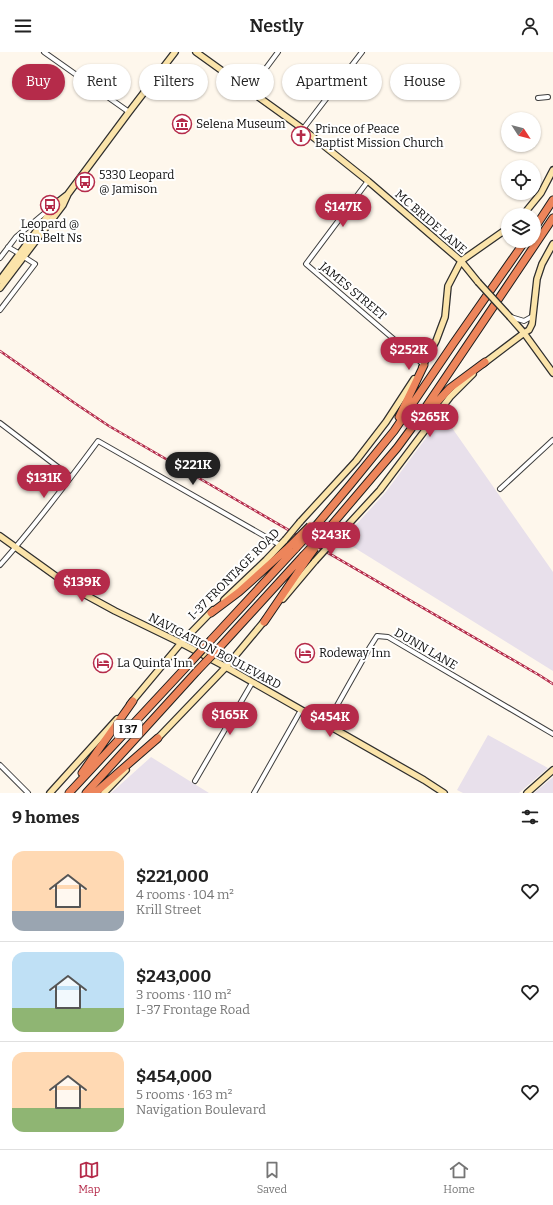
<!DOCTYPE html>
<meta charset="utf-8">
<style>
:root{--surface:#fff;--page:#f2f2f2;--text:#222;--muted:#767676;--line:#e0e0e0;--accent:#b52b4a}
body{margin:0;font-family:Bitter,serif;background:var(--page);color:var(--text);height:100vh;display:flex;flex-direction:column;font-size:15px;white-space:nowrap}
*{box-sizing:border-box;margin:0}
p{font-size:13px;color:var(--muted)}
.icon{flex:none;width:22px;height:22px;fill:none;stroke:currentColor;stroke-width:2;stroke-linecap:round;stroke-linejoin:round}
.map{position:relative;height:741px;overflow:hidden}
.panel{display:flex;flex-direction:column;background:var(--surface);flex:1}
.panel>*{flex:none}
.top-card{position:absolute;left:12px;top:12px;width:529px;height:36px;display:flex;gap:8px}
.needle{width:26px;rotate:126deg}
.tools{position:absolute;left:501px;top:60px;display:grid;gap:8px}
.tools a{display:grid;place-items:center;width:40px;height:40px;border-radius:50%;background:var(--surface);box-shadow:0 1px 3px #0004;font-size:20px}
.price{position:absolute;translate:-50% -34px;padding:0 9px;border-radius:14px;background:var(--accent);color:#fff;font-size:13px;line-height:26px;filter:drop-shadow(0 1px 2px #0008)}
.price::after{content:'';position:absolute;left:50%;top:24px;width:12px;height:9px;margin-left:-6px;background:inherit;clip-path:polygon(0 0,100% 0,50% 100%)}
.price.active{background:#222;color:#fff}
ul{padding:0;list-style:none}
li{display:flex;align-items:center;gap:12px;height:100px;padding:0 12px}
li+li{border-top:1px solid var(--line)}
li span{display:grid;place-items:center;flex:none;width:112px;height:80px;border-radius:12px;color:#555}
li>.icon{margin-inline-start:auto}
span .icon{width:48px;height:48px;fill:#fffc;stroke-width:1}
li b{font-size:17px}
h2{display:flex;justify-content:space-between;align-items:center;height:48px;padding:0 12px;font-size:17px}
.chip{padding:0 14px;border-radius:18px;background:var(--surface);box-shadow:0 1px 3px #0004;font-size:14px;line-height:36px}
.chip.active{background:var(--accent);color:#fff}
header{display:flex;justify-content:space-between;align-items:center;height:52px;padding:0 12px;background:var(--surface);font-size:18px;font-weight:600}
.tabs{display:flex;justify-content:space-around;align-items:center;height:56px;border-top:1px solid var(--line);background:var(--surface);font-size:11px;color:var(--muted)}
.tabs a{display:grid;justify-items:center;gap:2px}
.tabs .active{color:var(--accent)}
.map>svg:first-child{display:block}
</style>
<header><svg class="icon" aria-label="menu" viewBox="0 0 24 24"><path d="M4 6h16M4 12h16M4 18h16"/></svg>Nestly<svg class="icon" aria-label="person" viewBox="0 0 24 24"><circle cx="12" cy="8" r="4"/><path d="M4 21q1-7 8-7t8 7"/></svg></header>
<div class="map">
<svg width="553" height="741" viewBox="0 0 553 741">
<rect width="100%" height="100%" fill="#fef7ec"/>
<!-- industrial -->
<path fill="#e8e0eb" d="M 443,363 L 553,520 L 553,619 L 342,488 L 385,441 Z
M 488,683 L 548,716 L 519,741 L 463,741 L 457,738 Z
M 151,705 L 209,741 L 111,741 Z
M 553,725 L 553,741 L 534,741 Z"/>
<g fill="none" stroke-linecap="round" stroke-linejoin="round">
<defs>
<path id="street" d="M 44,0 L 129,60
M 249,39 L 278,0
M 538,46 L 548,45
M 303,77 L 362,0
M 368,129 L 306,212 L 424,313
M 8,195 L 20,202
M 0,206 L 16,185 L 53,154
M 0,258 L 35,212 L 24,205
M 511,265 L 524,269 L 533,264
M 0,371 L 71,425
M 500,437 L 553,388
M 0,513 C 35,474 67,431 98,389 L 280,493
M 326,673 L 370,595 L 377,584 L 388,585 L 553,682
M 0,713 L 28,741
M 195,729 L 252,631
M 254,741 L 301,658"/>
<path id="secondary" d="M 196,0 L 303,77 L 368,129 L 461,209 L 478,230
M 523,163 L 541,141 L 553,118
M 0,228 L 58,150 L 67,143
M 0,236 L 63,153 L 68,142 L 129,60 L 175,0
M 510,265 L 524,281 L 553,321
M 483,312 L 524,281 L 529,278 L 532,272 L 537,227 L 542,212 L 553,192
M 422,315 L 436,289 L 445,265 L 448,234 L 461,209 L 508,176
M 300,470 L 356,409 L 386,370 L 414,327
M 0,484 L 64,530 L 82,541 L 115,559 L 181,591 L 226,615 L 424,728 L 444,741
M 334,488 L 380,438 L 450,345 L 473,322
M 283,547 L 315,509
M 224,548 L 266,508 L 285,488
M 130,652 L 181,591 L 213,558
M 156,688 L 226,615 L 266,567
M 50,741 L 117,667
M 104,741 L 126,718
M 527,741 L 553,718"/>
<path id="highway" d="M 534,177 L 553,148
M 425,363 L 450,336 L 485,310
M 399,365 L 424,313
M 314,476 L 350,433 L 394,379 L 453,292 L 525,189
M 324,482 L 397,396 L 411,377 L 553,166
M 211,561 L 239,540 L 290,494
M 264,570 L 307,507
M 211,588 L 296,496
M 220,595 L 303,504
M 82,721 L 133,649
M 69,741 L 188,613
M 86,741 L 197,619
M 95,741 L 158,686"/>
</defs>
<!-- street casing -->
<use href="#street" stroke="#3f3f3f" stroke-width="6"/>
<!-- secondary casing -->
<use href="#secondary" stroke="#2e2e2e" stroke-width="8"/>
<!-- highway casing -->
<use href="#highway" stroke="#1d1d1d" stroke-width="9"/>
<!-- street -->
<use href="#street" stroke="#fff" stroke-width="4"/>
<!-- secondary -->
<use href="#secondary" stroke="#fbe4aa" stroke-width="5.5"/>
<!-- highway -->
<use href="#highway" stroke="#ed855b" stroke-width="7"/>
<defs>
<path id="rail" d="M 0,299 L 76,352 L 109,374 L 539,623 L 553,632"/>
</defs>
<!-- rail casing -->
<use href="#rail" stroke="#b52b4a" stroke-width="2.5"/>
<!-- rail -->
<use href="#rail" stroke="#fff" stroke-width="1" stroke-dasharray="3" stroke-linecap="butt"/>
<defs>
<path id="secondary-bridge" d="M 478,230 L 510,265
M 285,488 L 300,470
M 315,509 L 334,488"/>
<path id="highway-bridge" d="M 290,494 L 310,474
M 296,496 L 309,482
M 303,504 L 324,482
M 307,507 L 315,496
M 188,613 L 211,588
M 197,619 L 220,595"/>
</defs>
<!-- secondary-bridge casing -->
<use href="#secondary-bridge" stroke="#2e2e2e" stroke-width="8" stroke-linecap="butt"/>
<!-- highway-bridge casing -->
<use href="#highway-bridge" stroke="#1d1d1d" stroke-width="9" stroke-linecap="butt"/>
<!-- secondary-bridge -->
<use href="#secondary-bridge" stroke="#fbe4aa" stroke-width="5.5"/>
<!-- highway-bridge -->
<use href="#highway-bridge" stroke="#ed855b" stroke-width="7"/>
</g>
<!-- icons -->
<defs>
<symbol id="museum-ring" viewBox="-11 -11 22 22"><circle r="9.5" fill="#fff" stroke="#b52b4a" stroke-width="1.5"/><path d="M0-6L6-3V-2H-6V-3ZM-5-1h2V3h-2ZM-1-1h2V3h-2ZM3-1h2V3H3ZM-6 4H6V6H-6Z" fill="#b52b4a"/></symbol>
<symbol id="church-ring" viewBox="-11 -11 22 22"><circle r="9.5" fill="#fff" stroke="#b52b4a" stroke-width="1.5"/><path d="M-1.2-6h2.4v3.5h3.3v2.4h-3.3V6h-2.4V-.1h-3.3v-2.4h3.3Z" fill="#b52b4a"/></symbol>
<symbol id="bus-ring" viewBox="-11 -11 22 22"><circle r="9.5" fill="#fff" stroke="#b52b4a" stroke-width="1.5"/><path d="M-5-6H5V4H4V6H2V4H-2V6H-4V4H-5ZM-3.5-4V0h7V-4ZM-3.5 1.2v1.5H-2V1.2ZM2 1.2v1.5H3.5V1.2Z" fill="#b52b4a"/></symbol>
<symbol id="hotel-ring" viewBox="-11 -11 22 22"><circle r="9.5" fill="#fff" stroke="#b52b4a" stroke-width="1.5"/><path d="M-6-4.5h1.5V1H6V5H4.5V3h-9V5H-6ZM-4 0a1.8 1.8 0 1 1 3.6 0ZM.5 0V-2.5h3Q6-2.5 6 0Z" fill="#b52b4a"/></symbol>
</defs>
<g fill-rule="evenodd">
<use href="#museum-ring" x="171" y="61" width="22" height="22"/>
<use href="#church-ring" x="290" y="73" width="22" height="22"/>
<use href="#bus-ring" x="74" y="119" width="22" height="22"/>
<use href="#bus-ring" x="39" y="142" width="22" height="22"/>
<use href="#hotel-ring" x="294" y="590" width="22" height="22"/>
<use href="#hotel-ring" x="92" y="600" width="22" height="22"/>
</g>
<g text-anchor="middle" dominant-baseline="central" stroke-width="4" stroke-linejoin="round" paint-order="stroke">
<!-- shield labels -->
<rect fill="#fff" stroke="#555" stroke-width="1" x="114" y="668" width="28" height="18" rx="3"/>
<g font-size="11" font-weight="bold" fill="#0c0c0c">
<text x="128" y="677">I 37</text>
</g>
<!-- poi labels -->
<g font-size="12" fill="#0c0c0c" stroke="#fff" text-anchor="start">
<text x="196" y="72">Selena Museum</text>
<text x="315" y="77">Prince of Peace<tspan x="315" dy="14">Baptist Mission Church</tspan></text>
<text x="99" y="123">5330 Leopard<tspan x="99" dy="14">@ Jamison</tspan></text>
<text x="50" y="172" text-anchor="middle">Leopard @<tspan x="50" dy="14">Sun Belt Ns</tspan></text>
<text x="319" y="601">Rodeway Inn</text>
<text x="117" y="611">La Quinta Inn</text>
</g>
<!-- street labels -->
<g font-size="12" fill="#0c0c0c" stroke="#fff">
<text transform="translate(431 170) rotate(41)">MC BRIDE LANE</text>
<text transform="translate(353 239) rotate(40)">JAMES STREET</text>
<text transform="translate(234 522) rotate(-45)">I-37 FRONTAGE ROAD</text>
<text transform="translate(426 597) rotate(30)">DUNN LANE</text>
<text transform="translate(215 599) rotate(28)">NAVIGATION BOULEVARD</text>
</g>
</g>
</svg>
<div class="tools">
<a><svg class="needle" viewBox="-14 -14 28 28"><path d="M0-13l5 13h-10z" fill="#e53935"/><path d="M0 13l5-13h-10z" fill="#767676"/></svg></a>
<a><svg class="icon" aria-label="locate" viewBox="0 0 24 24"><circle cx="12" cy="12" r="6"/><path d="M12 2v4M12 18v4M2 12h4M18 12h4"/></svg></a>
<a><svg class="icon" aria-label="layers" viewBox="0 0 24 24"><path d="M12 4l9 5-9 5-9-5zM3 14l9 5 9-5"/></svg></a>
</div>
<b class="price" style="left:343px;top:176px">$147K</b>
<b class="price" style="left:409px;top:319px">$252K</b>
<b class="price" style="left:430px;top:386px">$265K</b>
<b class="price active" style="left:193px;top:434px">$221K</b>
<b class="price" style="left:44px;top:447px">$131K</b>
<b class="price" style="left:331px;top:504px">$243K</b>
<b class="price" style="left:82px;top:551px">$139K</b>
<b class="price" style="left:230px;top:684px">$165K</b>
<b class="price" style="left:330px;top:686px">$454K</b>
<div class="top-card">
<a class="chip active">Buy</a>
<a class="chip">Rent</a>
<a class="chip">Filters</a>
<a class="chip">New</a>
<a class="chip">Apartment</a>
<a class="chip">House</a>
</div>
</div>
<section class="panel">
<h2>9 homes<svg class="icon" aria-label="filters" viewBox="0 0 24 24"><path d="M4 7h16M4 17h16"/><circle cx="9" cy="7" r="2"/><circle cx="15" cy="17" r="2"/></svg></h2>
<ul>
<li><span style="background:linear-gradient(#ffd9b3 75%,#9aa5b1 0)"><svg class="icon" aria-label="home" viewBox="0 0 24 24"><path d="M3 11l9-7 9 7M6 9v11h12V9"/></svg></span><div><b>$221,000</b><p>4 rooms · 104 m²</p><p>Krill Street</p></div><svg class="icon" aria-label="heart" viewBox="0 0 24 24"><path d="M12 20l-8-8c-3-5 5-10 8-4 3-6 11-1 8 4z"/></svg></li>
<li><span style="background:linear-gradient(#bfe0f5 70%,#8fb573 0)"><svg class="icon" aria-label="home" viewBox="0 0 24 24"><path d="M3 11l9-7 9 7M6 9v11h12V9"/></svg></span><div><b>$243,000</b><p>3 rooms · 110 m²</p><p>I-37 Frontage Road</p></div><svg class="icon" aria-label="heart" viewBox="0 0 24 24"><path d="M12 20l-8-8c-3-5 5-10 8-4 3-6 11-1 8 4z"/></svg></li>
<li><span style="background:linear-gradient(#ffd9b3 70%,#8fb573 0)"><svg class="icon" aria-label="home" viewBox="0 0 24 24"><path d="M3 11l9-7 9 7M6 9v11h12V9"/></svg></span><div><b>$454,000</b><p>5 rooms · 163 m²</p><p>Navigation Boulevard</p></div><svg class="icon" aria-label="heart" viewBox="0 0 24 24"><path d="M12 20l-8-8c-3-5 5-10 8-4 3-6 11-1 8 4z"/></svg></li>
</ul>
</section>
<nav class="tabs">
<a class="active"><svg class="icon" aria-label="map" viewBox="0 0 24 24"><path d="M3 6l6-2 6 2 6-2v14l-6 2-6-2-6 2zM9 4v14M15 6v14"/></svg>Map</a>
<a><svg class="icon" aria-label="saved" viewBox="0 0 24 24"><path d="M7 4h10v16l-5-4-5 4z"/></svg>Saved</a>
<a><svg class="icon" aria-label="home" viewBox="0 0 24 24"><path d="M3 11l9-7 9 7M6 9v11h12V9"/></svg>Home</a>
</nav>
